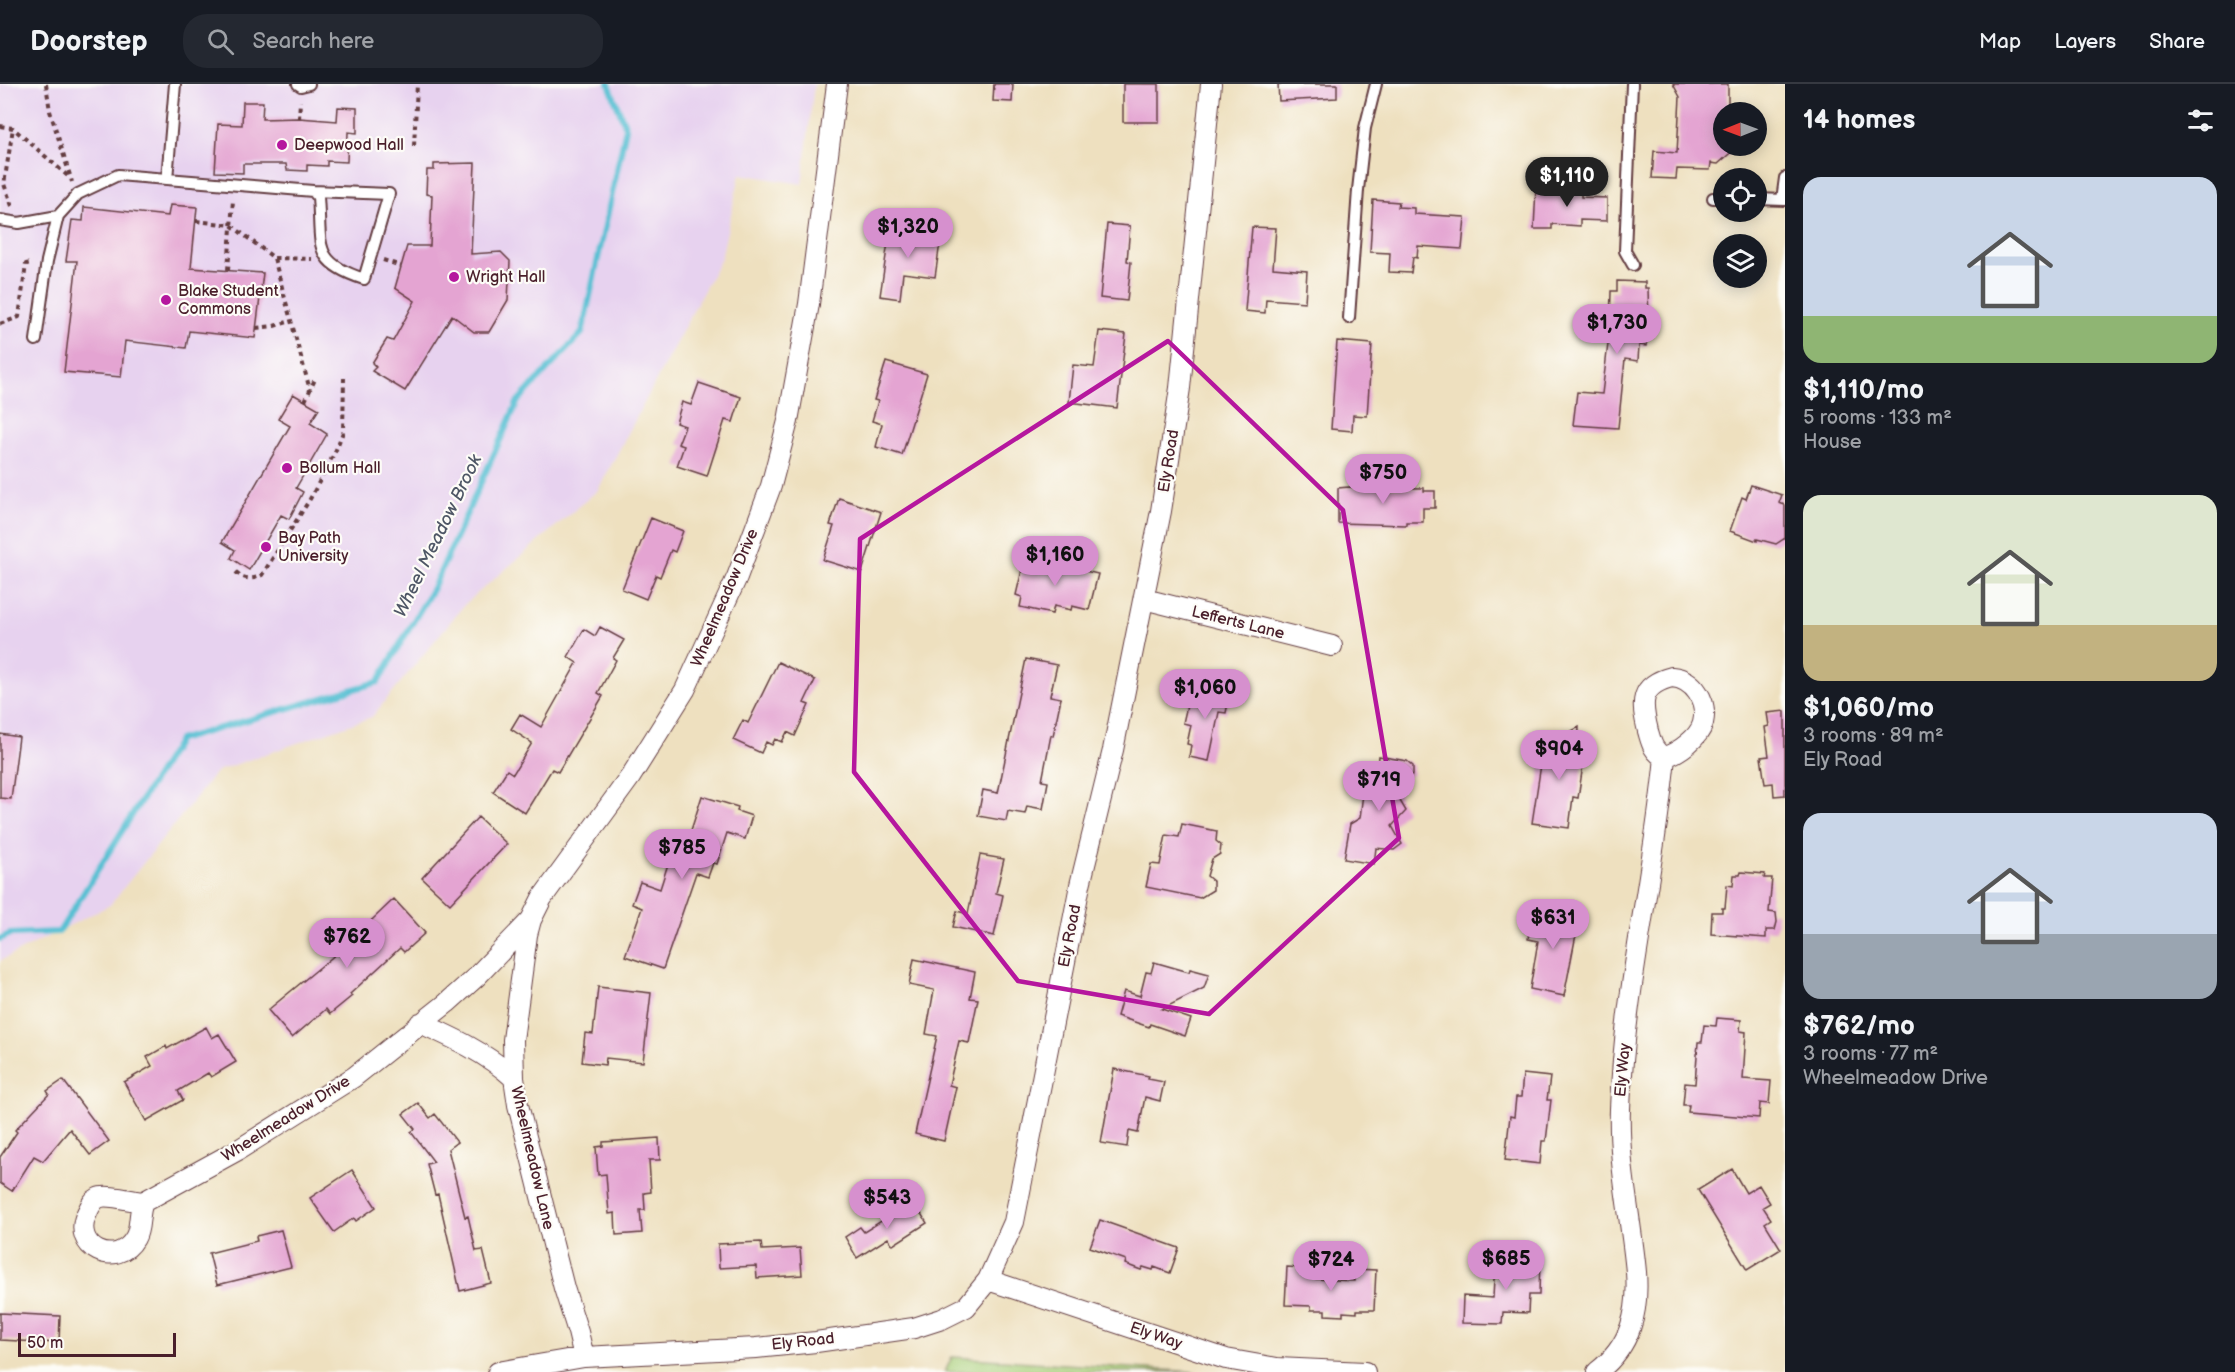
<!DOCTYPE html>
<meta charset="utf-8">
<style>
:root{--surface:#171b24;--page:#242831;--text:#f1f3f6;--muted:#9ea1a6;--line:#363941;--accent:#d690ce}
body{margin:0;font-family:"Balsamiq Sans",sans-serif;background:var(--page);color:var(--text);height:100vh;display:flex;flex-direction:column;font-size:22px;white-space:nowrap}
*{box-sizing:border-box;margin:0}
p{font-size:20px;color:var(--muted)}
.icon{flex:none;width:33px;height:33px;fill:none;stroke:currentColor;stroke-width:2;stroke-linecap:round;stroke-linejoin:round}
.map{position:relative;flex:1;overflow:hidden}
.panel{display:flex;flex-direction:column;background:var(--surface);width:450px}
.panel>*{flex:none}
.needle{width:39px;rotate:269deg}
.buttons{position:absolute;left:1713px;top:18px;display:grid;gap:12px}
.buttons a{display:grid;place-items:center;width:54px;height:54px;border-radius:50%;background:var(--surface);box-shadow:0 3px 15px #0003;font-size:30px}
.scale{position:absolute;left:18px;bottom:15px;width:158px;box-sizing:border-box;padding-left:6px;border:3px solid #4a1f2b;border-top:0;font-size:16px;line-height:21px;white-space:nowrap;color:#4a1f2b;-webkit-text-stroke:4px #fdfcf7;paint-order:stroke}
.price{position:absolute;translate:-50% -51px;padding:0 14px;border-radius:21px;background:var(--accent);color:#111;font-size:20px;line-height:39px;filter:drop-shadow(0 2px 3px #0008)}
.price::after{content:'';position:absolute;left:50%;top:36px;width:18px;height:14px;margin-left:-9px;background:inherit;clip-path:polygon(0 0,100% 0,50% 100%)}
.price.active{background:#222;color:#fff}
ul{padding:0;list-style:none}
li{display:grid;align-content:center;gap:12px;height:318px;padding:0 18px}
li span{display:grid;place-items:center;height:186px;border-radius:18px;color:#555}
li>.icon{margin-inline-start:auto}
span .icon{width:108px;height:108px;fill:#fffc;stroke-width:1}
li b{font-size:26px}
h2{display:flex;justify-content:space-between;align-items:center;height:72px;padding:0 18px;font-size:26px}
header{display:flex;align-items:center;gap:36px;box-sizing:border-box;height:84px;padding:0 30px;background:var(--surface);border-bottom:2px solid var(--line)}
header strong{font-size:28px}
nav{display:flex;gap:33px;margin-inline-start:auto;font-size:21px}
.search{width:420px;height:54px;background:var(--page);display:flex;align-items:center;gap:15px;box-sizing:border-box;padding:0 21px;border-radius:24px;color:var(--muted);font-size:22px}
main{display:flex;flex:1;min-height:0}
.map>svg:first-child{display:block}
</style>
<header>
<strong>Doorstep</strong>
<div class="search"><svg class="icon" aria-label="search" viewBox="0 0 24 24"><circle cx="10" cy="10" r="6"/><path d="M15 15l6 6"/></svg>Search here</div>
<nav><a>Map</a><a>Layers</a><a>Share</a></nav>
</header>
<main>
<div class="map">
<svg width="1785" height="1288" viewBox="0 0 1785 1288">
<rect width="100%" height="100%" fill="#fdfcf7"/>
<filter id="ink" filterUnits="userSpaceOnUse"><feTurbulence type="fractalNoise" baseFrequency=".0167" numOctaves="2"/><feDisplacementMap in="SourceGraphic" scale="12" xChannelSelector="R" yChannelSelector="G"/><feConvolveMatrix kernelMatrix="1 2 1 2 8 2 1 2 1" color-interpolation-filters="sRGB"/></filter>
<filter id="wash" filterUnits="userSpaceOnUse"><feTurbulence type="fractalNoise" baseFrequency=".008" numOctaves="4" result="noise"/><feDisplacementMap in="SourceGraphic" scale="24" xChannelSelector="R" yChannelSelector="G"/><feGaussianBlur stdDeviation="1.35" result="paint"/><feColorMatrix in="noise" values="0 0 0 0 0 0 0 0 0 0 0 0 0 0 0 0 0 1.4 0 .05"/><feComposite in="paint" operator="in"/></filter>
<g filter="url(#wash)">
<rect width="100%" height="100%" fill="#eee0bf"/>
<!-- built -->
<path fill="#e7d2ef" d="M 0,0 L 814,0 L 802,100 L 740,90 L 721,174 L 598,406 L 465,520 L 372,633 L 217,687 L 110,821 L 0,877 Z"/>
<!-- green -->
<path fill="#a9cf7a" stroke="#7a7752" stroke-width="1.5" d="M 952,1273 L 1196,1288 L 945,1288 Z"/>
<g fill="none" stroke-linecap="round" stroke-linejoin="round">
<!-- stream -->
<path stroke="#57c0d3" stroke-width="6" d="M 0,855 L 10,850 L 59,848 L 179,656 L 378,598 L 433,504 L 518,317 L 582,249 L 626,44 L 609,0"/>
</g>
<g id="blocks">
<!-- building -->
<path fill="#e4a4d2" d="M 994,0 L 1013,0 L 1012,18 L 993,17 Z
M 1123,0 L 1159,0 L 1159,38 L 1123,38 Z
M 1278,0 L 1337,0 L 1337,14 L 1279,17 Z
M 1673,0 L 1728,0 L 1728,28 L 1724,28 L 1724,62 L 1738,62 L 1718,80 L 1711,79 L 1710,86 L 1677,85 L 1676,95 L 1652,94 L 1654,67 L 1677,69 L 1680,13 Z
M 243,18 L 263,18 L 262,35 L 299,34 L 337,37 L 338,23 L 357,24 L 357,49 L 348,48 L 347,78 L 327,77 L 327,82 L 307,81 L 307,87 L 287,86 L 286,80 L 243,80 L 243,89 L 215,88 L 218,40 L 242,41 Z
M 475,79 L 471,170 L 501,168 L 510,177 L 508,216 L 489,248 L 474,248 L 452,231 L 405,307 L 372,287 L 376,283 L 372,279 L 387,255 L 393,257 L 415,217 L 395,204 L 407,162 L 430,162 L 432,111 L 426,110 L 427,86 L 434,86 L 434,80 Z
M 1536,103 L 1581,105 L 1581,113 L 1607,114 L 1607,137 L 1580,136 L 1580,142 L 1552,140 L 1552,145 L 1534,145 Z
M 1373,116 L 1399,118 L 1398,123 L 1414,124 L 1414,130 L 1465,133 L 1462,165 L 1418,162 L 1417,174 L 1413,173 L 1411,189 L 1389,188 L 1390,169 L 1370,168 Z
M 170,121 L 197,123 L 191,184 L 263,189 L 255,254 L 189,247 L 186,264 L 125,257 L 121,293 L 64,288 L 77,177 L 66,177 L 72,136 L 83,137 L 84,123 L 168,132 Z
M 1107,140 L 1130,142 L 1127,177 L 1131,178 L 1127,217 L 1100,214 Z
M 1252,143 L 1276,144 L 1273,184 L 1307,187 L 1305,218 L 1266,215 L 1265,229 L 1245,227 Z
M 890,145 L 941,152 L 935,193 L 903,189 L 900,215 L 880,212 Z
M 1617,197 L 1645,198 L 1645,204 L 1648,204 L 1649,240 L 1646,262 L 1639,261 L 1638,277 L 1625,275 L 1618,344 L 1573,341 L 1577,308 L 1602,310 L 1610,243 L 1611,207 L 1617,207 Z
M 1099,247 L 1126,250 L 1117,324 L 1069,318 L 1073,281 L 1094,283 Z
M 1337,257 L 1372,260 L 1367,332 L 1353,331 L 1352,347 L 1331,345 Z
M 886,278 L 927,290 L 902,371 L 876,363 L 882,340 L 872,337 L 878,317 L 874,316 Z
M 699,299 L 741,313 L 733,338 L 725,336 L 707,392 L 677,382 L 684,362 L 678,360 L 685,342 L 676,339 L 682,318 L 691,321 Z
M 293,310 L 319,325 L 310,339 L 327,350 L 296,404 L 303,408 L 289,435 L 281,431 L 249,486 L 231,474 L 235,466 L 222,458 L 290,342 L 278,335 Z
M 1751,401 L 1782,411 L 1779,419 L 1785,421 L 1785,454 L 1776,460 L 1757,455 L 1757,457 L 1730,447 L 1742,413 L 1746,415 Z
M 1349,403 L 1424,404 L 1424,407 L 1435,407 L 1435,424 L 1423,424 L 1423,438 L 1406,438 L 1406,441 L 1338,439 L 1338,404 Z
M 839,414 L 881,428 L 862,488 L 823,476 L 834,442 L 830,441 Z
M 651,434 L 683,447 L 675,468 L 671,466 L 660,493 L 656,491 L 646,515 L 622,505 Z
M 1025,473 L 1098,490 L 1089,526 L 1072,522 L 1071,526 L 1054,522 L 1052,530 L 1020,523 L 1022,513 L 1016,511 Z
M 600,543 L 624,556 L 613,574 L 616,576 L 598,609 L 603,612 L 558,688 L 552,685 L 525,729 L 493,708 L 507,686 L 513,690 L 532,659 L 511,645 L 520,630 L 541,643 L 577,579 L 568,573 L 584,545 L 595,552 Z
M 1026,575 L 1057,581 L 1050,612 L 1061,614 L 1053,652 L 1051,651 L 1042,697 L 1048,698 L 1043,725 L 1027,722 L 1025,730 L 1008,727 L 1006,737 L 978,732 L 983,706 L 998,709 Z
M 778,578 L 815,596 L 804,619 L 809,621 L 795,652 L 787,648 L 782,658 L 775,655 L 772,661 L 766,658 L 761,669 L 733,656 L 743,636 L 748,639 Z
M 1204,599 L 1231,604 L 1226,629 L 1219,628 L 1209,677 L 1189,673 L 1191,661 L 1187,660 L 1191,641 L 1183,639 L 1188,617 L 1200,620 Z
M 1785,627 L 1785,711 L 1774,712 L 1773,699 L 1765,700 L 1761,673 L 1769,672 L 1765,643 L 1769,642 L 1767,629 Z
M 1579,643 L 1578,667 L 1585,668 L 1578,714 L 1573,713 L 1569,744 L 1532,739 L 1544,661 L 1551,662 L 1557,655 Z
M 0,650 L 19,653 L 11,715 L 0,714 Z
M 1379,672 L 1407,677 L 1413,682 L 1413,690 L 1400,699 L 1399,715 L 1406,727 L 1392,742 L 1402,760 L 1394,766 L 1376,764 L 1374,780 L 1344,775 L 1350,740 L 1360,734 L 1364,701 L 1367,702 L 1369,690 L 1378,682 Z
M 702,712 L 738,723 L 737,727 L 752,732 L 745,755 L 727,749 L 717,780 L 713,779 L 708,793 L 696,789 L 663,885 L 625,872 L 642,824 L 632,820 L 640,798 L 660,805 L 675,758 L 686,762 Z
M 478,733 L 507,760 L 450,820 L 422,794 Z
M 1182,740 L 1217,747 L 1216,757 L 1221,761 L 1220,770 L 1212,775 L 1207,792 L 1213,797 L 1213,806 L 1200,814 L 1146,803 L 1151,780 L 1160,781 L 1166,751 L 1179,753 Z
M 980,771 L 1004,775 L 996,809 L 1003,811 L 994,852 L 953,843 L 957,827 L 968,830 Z
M 1741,788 L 1765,790 L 1764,794 L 1772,794 L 1769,828 L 1776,829 L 1777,838 L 1775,846 L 1766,846 L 1766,854 L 1711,850 L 1712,828 L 1722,828 L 1722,824 L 1725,824 L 1727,801 L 1733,802 L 1734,791 L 1740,791 Z
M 394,815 L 425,849 L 404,868 L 400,864 L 350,910 L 352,912 L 330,930 L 326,925 L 292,954 L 268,926 L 336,870 Z
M 1545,823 L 1580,830 L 1564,912 L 1530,905 L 1538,857 L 1528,855 L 1531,836 L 1543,838 Z
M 914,875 L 975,888 L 970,914 L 978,915 L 969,959 L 959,957 L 949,1001 L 956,1003 L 944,1057 L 915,1050 L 937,952 L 926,950 L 934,906 L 909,901 Z
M 1154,878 L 1189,888 L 1190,885 L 1209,890 L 1204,904 L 1162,925 L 1191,935 L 1185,952 L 1150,940 L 1149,943 L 1117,932 L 1124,907 L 1140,912 L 1146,888 L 1151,889 Z
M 598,903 L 651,909 L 643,978 L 606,974 L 605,981 L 582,978 L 585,949 L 593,950 Z
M 1717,934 L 1741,936 L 1740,947 L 1746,948 L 1743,995 L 1771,997 L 1769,1020 L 1760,1019 L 1759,1034 L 1688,1028 L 1689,1021 L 1683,1021 L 1685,999 L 1695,1000 L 1698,958 L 1702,958 L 1704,941 L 1716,942 Z
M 206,943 L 212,954 L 219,950 L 236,978 L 211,993 L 208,989 L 178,1007 L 183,1016 L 146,1037 L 124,998 L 152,982 L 147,973 L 166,962 L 167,965 Z
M 1114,985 L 1149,992 L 1148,995 L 1164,998 L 1160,1017 L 1145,1013 L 1138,1049 L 1129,1047 L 1127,1063 L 1101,1059 Z
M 1523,990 L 1550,993 L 1547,1016 L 1551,1016 L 1546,1057 L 1542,1057 L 1540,1080 L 1505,1076 L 1510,1032 L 1514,1033 L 1516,1013 L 1521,1013 Z
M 63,996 L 109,1057 L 90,1071 L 70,1045 L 43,1077 L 34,1072 L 12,1107 L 0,1099 L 0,1073 L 17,1048 L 15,1046 L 49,1010 L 47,1007 Z
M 418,1019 L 430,1034 L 435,1030 L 457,1058 L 448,1065 L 465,1133 L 468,1132 L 476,1167 L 483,1166 L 491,1199 L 460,1207 L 438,1110 L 435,1111 L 427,1080 L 434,1078 L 411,1048 L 415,1045 L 403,1030 Z
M 659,1054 L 660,1076 L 649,1076 L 651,1108 L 644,1109 L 645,1126 L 640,1126 L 642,1149 L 616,1151 L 615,1129 L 609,1130 L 606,1090 L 598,1091 L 596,1063 L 603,1062 L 603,1058 Z
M 1732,1085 L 1746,1109 L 1759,1101 L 1770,1119 L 1763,1123 L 1771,1135 L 1765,1139 L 1781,1165 L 1747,1186 L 1698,1106 Z
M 352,1086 L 376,1123 L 356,1137 L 354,1134 L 334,1148 L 310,1114 Z
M 913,1117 L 927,1139 L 893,1161 L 888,1154 L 857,1174 L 845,1153 L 860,1143 L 864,1148 Z
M 1100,1136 L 1179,1164 L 1170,1189 L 1154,1183 L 1153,1186 L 1143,1183 L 1141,1186 L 1125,1180 L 1126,1176 L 1090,1163 Z
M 281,1146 L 291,1183 L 217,1201 L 209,1169 L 257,1157 L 256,1152 Z
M 761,1158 L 762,1166 L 800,1164 L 802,1191 L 757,1194 L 756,1182 L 719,1184 L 718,1160 Z
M 1502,1170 L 1540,1171 L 1539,1211 L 1529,1211 L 1528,1229 L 1503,1228 L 1502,1240 L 1462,1239 L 1463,1212 L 1493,1214 L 1494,1195 L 1501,1190 Z
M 1287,1183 L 1317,1185 L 1316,1195 L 1354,1197 L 1354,1185 L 1376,1186 L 1374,1226 L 1357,1226 L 1357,1229 L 1343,1228 L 1343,1232 L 1325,1231 L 1325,1226 L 1311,1226 L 1311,1222 L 1285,1221 Z
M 0,1229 L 60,1232 L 59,1259 L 0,1256 Z"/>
</g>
</g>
<g filter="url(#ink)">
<use href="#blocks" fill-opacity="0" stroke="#633c41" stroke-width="1.5"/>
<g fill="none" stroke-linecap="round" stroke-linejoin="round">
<defs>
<path id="service" d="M 175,0 L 167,95 L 313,107 L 389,110 L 364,195 C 311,178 322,161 318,113 L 313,107
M 298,0 L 301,2 L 309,0
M 1632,0 L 1625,167 L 1633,181
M 1713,114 L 1724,114
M 1756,115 L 1785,116
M 1782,116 L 1785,94
M 0,136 L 19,139 L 58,132
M 1349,234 L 1358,106 L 1365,44 L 1376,0
M 36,256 L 47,177 L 58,132 L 78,110 L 118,91 L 167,95"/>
<path id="minor" d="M 1144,515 L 1332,562
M 1672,593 C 1694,595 1708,617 1703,639 C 1699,654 1679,668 1665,673 C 1653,669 1651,657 1648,647 C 1641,619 1639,601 1672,593 Z
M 531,836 L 527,851 L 513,956 L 514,994 L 518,1021 L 564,1204 L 578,1248 L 584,1273
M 420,939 C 454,954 486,969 514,994
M 143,1118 C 133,1117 106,1110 98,1114 C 92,1117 90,1123 87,1129 C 70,1164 117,1186 135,1154 C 141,1144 138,1130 143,1118 L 238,1066 L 354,993 L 447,919 L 476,893 L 531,836 L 542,814 L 631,692 L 685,606 L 737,493 L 771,402 L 788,337 L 809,220 L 837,0
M 988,1196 L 1226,1275 L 1277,1284 L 1365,1288
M 498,1288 L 584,1273 L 756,1264 L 816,1258 L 914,1244 L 942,1235 L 966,1223 L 988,1196 L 1014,1138 L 1080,801 L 1113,666 L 1161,427 L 1180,304 L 1211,0
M 1597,1288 C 1631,1262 1639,1228 1636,1188 C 1631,1133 1618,1080 1620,1025 C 1624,907 1654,791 1665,673"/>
</defs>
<!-- service casing -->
<use href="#service" stroke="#633c41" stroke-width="14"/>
<!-- minor casing -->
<use href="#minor" stroke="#633c41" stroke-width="22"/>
<!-- path -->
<path stroke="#633c41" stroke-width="4" stroke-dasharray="4.5 4.5" stroke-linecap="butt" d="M 46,0 L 50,27 L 72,98
M 299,35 L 300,17
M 0,42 L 13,44 L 69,93
M 414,62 L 417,0
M 12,122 L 4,100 L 13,44
M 196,137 L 231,141 L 274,174 L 310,306
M 274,174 L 312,175
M 383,176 L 401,182
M 228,186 L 233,116
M 0,240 L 19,233 L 26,180 L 31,179
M 256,244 L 274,242 L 291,237
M 305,317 L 316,293
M 236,488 C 244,496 253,496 262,491 L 310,415 L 335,368 L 343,348 L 344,294"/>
<!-- service -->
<use href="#service" stroke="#fff" stroke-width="10"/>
<!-- minor -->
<use href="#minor" stroke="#fff" stroke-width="20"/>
</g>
</g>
<!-- marked area -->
<path fill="none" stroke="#b5179e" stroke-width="4.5" stroke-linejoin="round" d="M 1168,257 L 1343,426 L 1399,754 L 1209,930 L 1018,897 L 854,688 L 860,455 Z"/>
<!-- markers -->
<g fill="#b5179e" stroke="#fdfcf7" stroke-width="2">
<circle cx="282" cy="61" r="6"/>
<circle cx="454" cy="193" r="6"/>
<circle cx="166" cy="216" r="6"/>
<circle cx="287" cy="384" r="6"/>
<circle cx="266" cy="463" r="6"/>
</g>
<g text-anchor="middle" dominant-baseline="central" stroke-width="4.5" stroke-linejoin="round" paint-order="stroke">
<!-- poi labels -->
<g font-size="16" fill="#4a1f2b" stroke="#fdfcf7" text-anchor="start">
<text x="294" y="61">Deepwood Hall</text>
<text x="466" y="193">Wright Hall</text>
<text x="178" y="207">Blake Student<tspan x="178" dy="18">Commons</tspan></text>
<text x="299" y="384">Bollum Hall</text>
<text x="278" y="454">Bay Path<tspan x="278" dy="18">University</tspan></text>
</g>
<!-- street labels -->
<g font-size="16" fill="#4a1f2b" stroke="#fdfcf7">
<text transform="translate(1169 377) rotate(-81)">Ely Road</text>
<text transform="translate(725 514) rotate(-67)">Wheelmeadow Drive</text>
<text transform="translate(1238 539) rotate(14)">Lefferts Lane</text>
<text transform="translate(1070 852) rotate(-79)">Ely Road</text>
<text transform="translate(1623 986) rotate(-85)">Ely Way</text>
<text transform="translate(286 1035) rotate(-32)">Wheelmeadow Drive</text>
<text transform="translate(532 1074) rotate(77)">Wheelmeadow Lane</text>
<text transform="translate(1156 1252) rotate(19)">Ely Way</text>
<text transform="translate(803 1258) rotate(-6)">Ely Road</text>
</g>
<!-- water labels -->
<g font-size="18" font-style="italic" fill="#4f5766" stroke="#fdfcf7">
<text transform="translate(438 452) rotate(-64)">Wheel Meadow Brook</text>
</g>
</g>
</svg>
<div class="buttons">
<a><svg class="needle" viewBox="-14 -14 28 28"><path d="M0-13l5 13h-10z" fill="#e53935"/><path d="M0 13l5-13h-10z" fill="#9ea1a6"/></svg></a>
<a><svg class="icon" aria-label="locate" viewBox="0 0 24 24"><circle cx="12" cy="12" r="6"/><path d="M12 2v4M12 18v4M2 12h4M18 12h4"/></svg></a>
<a><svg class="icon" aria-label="layers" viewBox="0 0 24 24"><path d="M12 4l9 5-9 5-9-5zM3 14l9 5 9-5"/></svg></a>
</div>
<div class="scale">50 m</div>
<b class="price active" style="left:1567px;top:124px">$1,110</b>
<b class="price" style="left:908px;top:175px">$1,320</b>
<b class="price" style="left:1617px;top:271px">$1,730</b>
<b class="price" style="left:1383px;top:421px">$750</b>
<b class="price" style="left:1055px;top:503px">$1,160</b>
<b class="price" style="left:1205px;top:636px">$1,060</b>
<b class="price" style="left:1559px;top:697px">$904</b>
<b class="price" style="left:1379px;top:728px">$719</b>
<b class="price" style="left:682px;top:796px">$785</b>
<b class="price" style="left:1553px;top:866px">$631</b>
<b class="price" style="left:347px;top:885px">$762</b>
<b class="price" style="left:887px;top:1146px">$543</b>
<b class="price" style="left:1506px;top:1207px">$685</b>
<b class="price" style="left:1331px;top:1208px">$724</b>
</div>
<section class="panel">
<h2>14 homes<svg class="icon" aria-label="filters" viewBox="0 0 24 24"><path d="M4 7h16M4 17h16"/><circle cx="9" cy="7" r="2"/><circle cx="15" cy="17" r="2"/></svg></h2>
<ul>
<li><span style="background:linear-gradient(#c9d6e8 75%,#8fb573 0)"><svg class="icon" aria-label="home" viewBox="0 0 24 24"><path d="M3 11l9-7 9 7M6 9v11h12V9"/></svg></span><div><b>$1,110/mo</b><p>5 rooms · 133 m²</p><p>House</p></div></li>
<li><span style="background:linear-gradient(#dfe7d0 70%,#c2b280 0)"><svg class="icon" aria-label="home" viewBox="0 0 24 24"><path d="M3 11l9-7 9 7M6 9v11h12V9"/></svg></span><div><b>$1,060/mo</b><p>3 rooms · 89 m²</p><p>Ely Road</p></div></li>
<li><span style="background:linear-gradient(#c9d6e8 65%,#9aa5b1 0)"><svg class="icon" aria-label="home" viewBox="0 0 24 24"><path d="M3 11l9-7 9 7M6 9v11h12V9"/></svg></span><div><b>$762/mo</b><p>3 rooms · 77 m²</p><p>Wheelmeadow Drive</p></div></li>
</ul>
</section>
</main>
